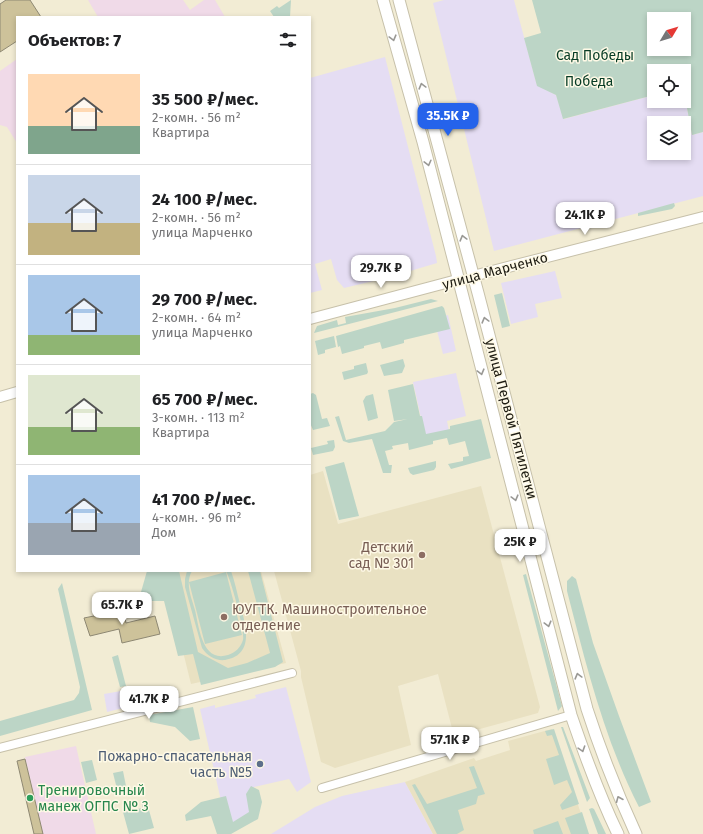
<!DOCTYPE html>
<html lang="ru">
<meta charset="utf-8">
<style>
:root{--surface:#fff;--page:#f2f2f2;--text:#202124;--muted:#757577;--line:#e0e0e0;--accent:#2563eb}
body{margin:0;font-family:"Fira Sans",sans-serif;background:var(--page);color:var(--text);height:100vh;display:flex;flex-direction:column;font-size:15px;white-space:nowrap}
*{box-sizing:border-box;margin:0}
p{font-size:13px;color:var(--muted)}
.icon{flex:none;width:22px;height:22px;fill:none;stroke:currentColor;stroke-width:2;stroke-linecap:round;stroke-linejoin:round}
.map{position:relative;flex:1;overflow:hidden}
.side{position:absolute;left:16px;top:16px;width:295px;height:556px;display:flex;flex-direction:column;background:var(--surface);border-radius:0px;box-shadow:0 2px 6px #0003}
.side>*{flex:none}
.needle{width:26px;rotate:52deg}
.fabs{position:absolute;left:647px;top:12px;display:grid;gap:8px}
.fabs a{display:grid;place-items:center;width:44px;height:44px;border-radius:0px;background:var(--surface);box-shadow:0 2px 6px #0003;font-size:20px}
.price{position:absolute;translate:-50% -34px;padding:0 9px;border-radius:8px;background:#fff;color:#222;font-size:13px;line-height:26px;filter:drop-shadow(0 1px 2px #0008)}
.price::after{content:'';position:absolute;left:50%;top:24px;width:12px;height:9px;margin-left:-6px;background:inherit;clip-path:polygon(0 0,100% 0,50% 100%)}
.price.on{background:var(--accent);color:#fff}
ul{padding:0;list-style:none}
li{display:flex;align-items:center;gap:12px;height:100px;padding:0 12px}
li+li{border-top:1px solid var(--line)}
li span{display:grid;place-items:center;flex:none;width:112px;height:80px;border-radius:0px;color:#555}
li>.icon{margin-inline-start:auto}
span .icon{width:48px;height:48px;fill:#fffc;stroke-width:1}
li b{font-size:17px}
h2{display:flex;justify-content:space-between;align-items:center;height:48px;padding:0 12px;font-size:17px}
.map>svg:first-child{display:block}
</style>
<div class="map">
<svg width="703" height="834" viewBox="0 0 703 834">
<rect width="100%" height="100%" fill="#f2ecd4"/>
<!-- commercial -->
<path fill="#e5ddf3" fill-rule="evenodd" d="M 444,0 L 514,0 L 537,85 L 556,95 L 564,119 L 654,95 L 654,101 L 684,101 L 684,97 L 685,97 L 692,135 L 703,132 L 703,196 L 494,251 L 433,3 ZM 654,123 L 684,123 L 684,153 L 654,153 Z
M 385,57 L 436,256 L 437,263 L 390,277 L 344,288 L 337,280 L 331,259 L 315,264 L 322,290 L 310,293 L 310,78 Z
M 555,271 L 562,298 L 535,304 L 538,317 L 511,324 L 501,283 Z
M 448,315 L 456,351 L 443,354 L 434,319 Z
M 456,373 L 466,416 L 447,421 L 449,431 L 425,436 L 413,382 Z
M 286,687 L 311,782 L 297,792 L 289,779 L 254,787 L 256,814 L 228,831 L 200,709 L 215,705 L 215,708 L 256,698 L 255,695 Z
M 121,691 L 123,701 L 134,700 L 135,705 L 107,712 L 104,694 Z
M 405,782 L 433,834 L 271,834 L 315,807 L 342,796 Z"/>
<!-- industrial -->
<path fill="#f0dae8" d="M 88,0 L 183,0 L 190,10 L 204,0 L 215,0 L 225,17 L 98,17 Z
M 17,59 L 17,143 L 7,127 L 0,125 L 0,71 Z
M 76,746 L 96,834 L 43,834 L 25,757 Z"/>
<!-- built -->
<path fill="#e9e1c2" d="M 323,471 L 338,524 L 481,486 L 540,707 L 538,713 L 454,736 L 438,674 L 398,686 L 411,745 L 335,768 L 321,762 L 301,677 L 301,671 L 274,571 L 310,571 L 310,475 Z
M 163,571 L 261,571 L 286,663 L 191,684 Z
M 552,729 L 588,834 L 433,834 L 405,782 L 474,758 L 476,761 L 510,750 L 508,741 Z"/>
<!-- green -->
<path fill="#bcd5c6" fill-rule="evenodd" d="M 291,0 L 290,17 L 274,17 L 270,11 L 277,6 L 279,8 Z
M 532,0 L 703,0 L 703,132 L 692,135 L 685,97 L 684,97 L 684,71 L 654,71 L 654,95 L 563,119 L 556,95 L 537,86 L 524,38 L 541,33 ZM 654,19 L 684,19 L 684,49 L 654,49 Z
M 674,203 L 675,206 L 672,209 L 638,216 L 638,213 Z
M 502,293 L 510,326 L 502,328 L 494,295 Z
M 431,299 L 438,301 L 314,333 L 317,326 L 337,320 L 338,325 L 346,323 L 345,317 L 395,308 Z
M 442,306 L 444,308 L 450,329 L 404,340 L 404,343 L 382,349 L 380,342 L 364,346 L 364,348 L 342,354 L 340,346 L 338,347 L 336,336 Z
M 334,336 L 336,347 L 325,350 L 325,353 L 318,355 L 315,341 Z
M 403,359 L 405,366 L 402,373 L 384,376 L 380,365 Z
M 366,363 L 368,372 L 367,374 L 344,380 L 342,372 L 354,369 L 354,366 Z
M 413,384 L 420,416 L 422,416 L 426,434 L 450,429 L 450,426 L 481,419 L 491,458 L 451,469 L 448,464 L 463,461 L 463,457 L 469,456 L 465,441 L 449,445 L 447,438 L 433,441 L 433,444 L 409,450 L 408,443 L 392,446 L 393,449 L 385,451 L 389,465 L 392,465 L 391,473 L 383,473 L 372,439 L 349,443 L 343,441 L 335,417 L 339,416 L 346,440 L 385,431 L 394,422 L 408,419 L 394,421 L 388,390 Z
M 313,393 L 316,395 L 322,419 L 327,418 L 330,426 L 313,430 L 310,423 L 310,394 Z
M 373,394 L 378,418 L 368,421 L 363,401 L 366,396 Z
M 334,440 L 335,447 L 333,451 L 313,455 L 311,448 L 328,444 L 327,441 Z
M 436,461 L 436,467 L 434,470 L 413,475 L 410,473 L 408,468 Z
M 344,462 L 359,516 L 339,520 L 325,467 Z
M 147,571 L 179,571 L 198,652 L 228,668 L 247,663 L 270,653 L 248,571 L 260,571 L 283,662 L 275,667 L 201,685 L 193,654 L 178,656 L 164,601 L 145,601 L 141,592 Z
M 187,571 L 192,571 C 185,583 191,597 195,610 C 199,627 202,663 228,655 C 235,653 241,647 243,640 C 245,631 231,580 226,571 L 231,571 C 235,582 237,593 240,604 C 245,623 256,655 225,660 C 216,661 207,656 202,648 L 185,587 L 185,579 Z
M 226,572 L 242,635 L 205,644 L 189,582 Z
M 526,574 L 562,706 L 558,711 L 523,575 Z
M 572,576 L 576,579 L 593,643 L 619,716 L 651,802 L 639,807 C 604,739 586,664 567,591 L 567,581 Z
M 62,583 L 92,710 L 0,736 L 0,721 L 74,700 L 79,693 L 80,687 L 58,589 Z
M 118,655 L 126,686 L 120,687 L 112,657 Z
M 193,707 L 200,739 L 190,741 L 175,727 L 150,722 L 149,715 Z
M 561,727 L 563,727 L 590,798 L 587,802 Z
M 554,729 L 579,804 L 562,810 L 560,805 L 572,792 L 567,780 L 554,785 L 546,759 L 559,755 L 552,735 L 547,736 L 545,731 Z
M 92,760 L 97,780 L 86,783 L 81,762 Z
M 474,766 L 485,794 L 478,796 L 476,804 L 458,810 L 464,830 L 457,834 L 437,834 L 412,785 L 415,784 L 427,804 L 477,788 L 469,767 Z
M 123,771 L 126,786 L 117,789 L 113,773 Z
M 251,786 L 259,790 L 262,802 L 258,819 L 231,834 L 217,834 L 211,816 L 186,821 L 185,815 L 201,802 L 226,796 L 233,822 L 249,812 L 246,794 Z
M 147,803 L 154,828 L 129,834 L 123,812 L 142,808 L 142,804 Z
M 592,808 L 594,809 L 606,834 L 598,834 L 589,809 Z
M 582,812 L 589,834 L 571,834 L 565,818 Z
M 558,821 L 563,834 L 534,834 L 533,830 Z"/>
<!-- building -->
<path fill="#cdc29a" stroke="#8e8873" d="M 6,0 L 30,0 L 41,17 L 17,17 L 17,41 L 0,52 L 0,4 Z
M 123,610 L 126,623 L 155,616 L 160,634 L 122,643 L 119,629 L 90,636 L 84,618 Z
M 25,759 L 43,834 L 34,834 L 17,761 Z"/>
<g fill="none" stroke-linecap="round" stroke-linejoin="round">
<defs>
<path id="minor" d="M 0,748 L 292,673
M 322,788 L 571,715"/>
<path id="tertiary" d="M 473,276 L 703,217
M 310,319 L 457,280
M 0,397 L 17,392"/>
<path id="secondary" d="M 383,0 L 423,142 L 571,715 C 585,756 599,795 618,834
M 399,0 L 478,293 L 587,709 C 601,752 617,793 636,834"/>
</defs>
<!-- minor casing -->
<use href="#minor" stroke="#c7c1aa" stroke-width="10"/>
<!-- tertiary casing -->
<use href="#tertiary" stroke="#c7c1aa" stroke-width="12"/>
<!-- secondary casing -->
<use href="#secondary" stroke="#c7c1aa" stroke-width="13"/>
<!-- minor -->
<use href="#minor" stroke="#fff" stroke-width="8"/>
<!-- tertiary -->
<use href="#tertiary" stroke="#fff" stroke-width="10"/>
<!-- secondary -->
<use href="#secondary" stroke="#fff" stroke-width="11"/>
</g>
<!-- one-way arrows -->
<defs><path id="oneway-chevron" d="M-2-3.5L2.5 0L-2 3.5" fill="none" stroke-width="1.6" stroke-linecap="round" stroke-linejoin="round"/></defs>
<g stroke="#9a9995">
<use href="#oneway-chevron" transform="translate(393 38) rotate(75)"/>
<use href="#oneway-chevron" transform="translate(422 86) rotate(-105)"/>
<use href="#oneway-chevron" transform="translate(428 163) rotate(76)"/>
<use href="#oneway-chevron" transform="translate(463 238) rotate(-105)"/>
<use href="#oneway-chevron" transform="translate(485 320) rotate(-105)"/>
<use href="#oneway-chevron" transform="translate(481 372) rotate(75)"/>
<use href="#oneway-chevron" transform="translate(515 498) rotate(75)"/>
<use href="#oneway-chevron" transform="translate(548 624) rotate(75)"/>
<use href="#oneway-chevron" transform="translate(578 676) rotate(-105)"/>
<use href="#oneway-chevron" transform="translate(582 749) rotate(72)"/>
<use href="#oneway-chevron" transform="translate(619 799) rotate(-113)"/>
</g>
<!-- markers -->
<g fill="#8d6e63" stroke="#fef9e6" stroke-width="1.5">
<circle cx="422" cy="555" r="4"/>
<circle cx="224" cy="617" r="4"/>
</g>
<circle fill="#5c6f8a" stroke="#fef9e6" stroke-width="1.5" cx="260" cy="764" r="4"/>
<circle fill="#2e9e5b" stroke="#fef9e6" stroke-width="1.5" cx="30" cy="798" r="4"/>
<g text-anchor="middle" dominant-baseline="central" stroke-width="3" stroke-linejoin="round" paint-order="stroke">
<!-- park labels -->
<g font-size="14" fill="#073c25" stroke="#fef9e6">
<text x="595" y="55">Сад Победы</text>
<text x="589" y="81">Победа</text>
</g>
<!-- street labels -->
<g font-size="14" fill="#1e1c13" stroke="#fef9e6">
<text transform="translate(495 271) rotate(-15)">улица Марченко</text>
<text transform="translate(511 419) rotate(75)">улица Первой Пятилетки</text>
</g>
<!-- education labels -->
<g font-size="14" fill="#785e54" stroke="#fef9e6" text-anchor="end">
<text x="414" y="547">Детский<tspan x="414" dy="16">сад № 301</tspan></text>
<text x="232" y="609" text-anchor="start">ЮУГТК. Машиностроительное<tspan x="232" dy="16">отделение</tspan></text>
</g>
<!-- service labels -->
<g font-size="14" fill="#4e5e75" stroke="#fef9e6" text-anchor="end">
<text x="252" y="756">Пожарно-спасательная<tspan x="252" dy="16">часть №5</tspan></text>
</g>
<!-- leisure labels -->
<g font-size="14" fill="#27864d" stroke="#fef9e6" text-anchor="start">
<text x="38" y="790">Тренировочный<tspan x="38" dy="16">манеж ОГПС № 3</tspan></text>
</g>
</g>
</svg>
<div class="fabs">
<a><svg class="needle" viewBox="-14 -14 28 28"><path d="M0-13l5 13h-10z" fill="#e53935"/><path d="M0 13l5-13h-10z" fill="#757577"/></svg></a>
<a><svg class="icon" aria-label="locate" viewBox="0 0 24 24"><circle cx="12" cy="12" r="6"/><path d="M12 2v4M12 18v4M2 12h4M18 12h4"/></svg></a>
<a><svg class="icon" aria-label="layers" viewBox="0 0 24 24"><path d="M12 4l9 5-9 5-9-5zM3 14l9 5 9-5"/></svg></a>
</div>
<b class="price on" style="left:448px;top:137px">35.5K ₽</b>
<b class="price" style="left:585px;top:236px">24.1K ₽</b>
<b class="price" style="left:381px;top:289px">29.7K ₽</b>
<b class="price" style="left:520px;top:563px">25K ₽</b>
<b class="price" style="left:122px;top:626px">65.7K ₽</b>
<b class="price" style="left:149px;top:720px">41.7K ₽</b>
<b class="price" style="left:450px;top:761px">57.1K ₽</b>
<section class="side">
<h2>Объектов: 7<svg class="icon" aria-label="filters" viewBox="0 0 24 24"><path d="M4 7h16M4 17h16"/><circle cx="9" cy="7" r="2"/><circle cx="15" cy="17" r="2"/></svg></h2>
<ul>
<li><span style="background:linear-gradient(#ffd9b3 65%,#7fa58c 0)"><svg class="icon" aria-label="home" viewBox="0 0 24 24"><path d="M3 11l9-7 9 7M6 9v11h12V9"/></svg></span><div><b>35 500 ₽/мес.</b><p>2-комн. · 56 m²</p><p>Квартира</p></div></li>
<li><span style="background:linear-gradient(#c9d6e8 60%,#c2b280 0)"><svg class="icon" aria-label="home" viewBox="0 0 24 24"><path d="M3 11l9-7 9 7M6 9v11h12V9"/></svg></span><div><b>24 100 ₽/мес.</b><p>2-комн. · 56 m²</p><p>улица Марченко</p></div></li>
<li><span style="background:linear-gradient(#a9c7e8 75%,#8fb573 0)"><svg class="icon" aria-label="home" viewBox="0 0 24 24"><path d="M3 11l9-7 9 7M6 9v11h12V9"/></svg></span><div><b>29 700 ₽/мес.</b><p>2-комн. · 64 m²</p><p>улица Марченко</p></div></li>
<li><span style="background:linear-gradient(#dfe7d0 65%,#8fb573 0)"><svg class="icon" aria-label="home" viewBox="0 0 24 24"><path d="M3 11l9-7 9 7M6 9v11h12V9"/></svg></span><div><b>65 700 ₽/мес.</b><p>3-комн. · 113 m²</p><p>Квартира</p></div></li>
<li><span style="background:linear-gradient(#a9c7e8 60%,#9aa5b1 0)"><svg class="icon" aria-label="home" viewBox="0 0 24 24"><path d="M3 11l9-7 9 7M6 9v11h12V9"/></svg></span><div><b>41 700 ₽/мес.</b><p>4-комн. · 96 m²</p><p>Дом</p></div></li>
</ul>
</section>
</div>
